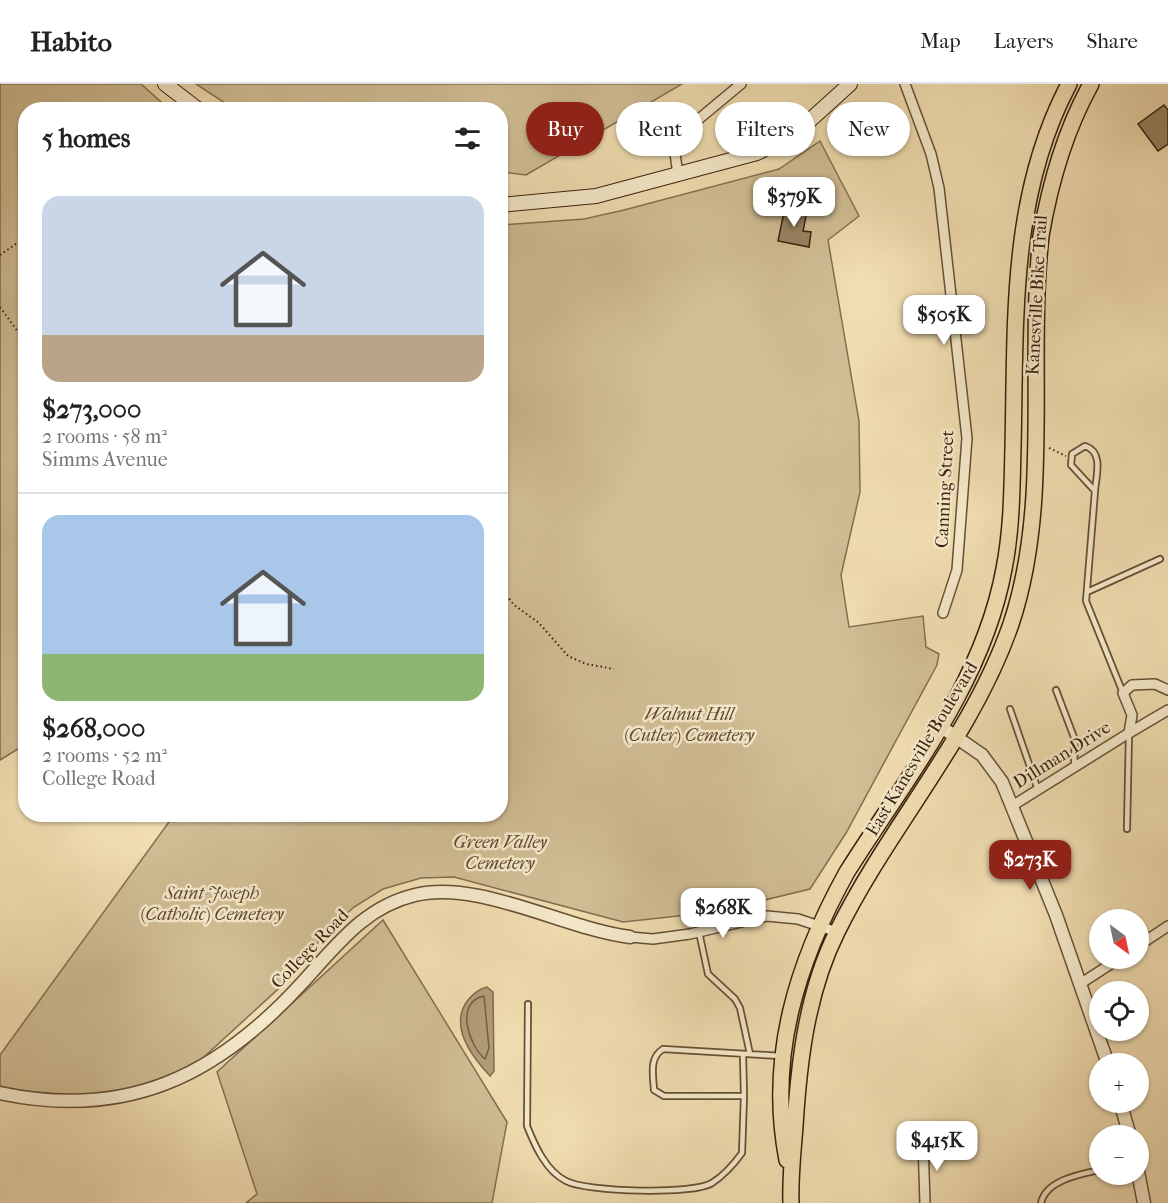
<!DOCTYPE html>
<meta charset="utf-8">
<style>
:root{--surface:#fff;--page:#f2f2f2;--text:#222;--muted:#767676;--line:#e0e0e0;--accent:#8f2418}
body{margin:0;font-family:"IM FELL French Canon",serif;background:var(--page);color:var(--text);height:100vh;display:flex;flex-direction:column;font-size:22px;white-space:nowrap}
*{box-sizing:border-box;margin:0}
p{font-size:20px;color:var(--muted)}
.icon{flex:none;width:33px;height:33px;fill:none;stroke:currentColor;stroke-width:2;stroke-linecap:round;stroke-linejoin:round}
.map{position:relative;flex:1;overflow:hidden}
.panel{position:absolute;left:18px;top:18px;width:490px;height:720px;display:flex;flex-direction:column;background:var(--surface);border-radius:24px;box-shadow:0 2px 4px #0004}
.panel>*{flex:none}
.hud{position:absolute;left:526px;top:18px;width:550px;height:54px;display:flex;gap:12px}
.needle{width:39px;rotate:147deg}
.fabs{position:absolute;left:1089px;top:825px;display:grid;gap:12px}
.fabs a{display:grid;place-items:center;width:60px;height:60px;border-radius:50%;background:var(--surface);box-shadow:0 2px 4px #0004;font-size:30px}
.price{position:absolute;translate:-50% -51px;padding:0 14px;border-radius:12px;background:#fff;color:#222;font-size:20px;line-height:39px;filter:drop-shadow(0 2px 3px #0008)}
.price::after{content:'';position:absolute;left:50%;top:36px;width:18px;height:14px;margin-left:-9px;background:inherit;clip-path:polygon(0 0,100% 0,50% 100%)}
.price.active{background:var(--accent);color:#fff}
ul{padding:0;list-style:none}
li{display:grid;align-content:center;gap:12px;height:318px;padding:0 24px}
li+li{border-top:2px solid var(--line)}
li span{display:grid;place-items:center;height:186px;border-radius:18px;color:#555}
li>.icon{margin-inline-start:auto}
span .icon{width:108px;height:108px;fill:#fffc;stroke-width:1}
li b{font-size:26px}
h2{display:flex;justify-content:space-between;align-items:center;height:72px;padding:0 24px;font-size:26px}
.chip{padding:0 21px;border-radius:27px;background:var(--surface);box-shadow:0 2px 4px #0004;font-size:21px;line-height:54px}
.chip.active{background:var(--accent);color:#fff}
header{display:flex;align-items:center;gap:36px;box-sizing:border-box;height:84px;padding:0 30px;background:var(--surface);border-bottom:2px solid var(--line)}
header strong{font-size:28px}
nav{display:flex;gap:33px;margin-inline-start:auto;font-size:21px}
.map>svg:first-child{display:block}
</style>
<header>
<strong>Habito</strong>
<nav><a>Map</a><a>Layers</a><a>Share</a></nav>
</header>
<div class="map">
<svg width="1168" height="1119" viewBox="0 0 1168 1119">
<rect width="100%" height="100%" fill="#f1deb1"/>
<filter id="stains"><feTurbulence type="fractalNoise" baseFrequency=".00333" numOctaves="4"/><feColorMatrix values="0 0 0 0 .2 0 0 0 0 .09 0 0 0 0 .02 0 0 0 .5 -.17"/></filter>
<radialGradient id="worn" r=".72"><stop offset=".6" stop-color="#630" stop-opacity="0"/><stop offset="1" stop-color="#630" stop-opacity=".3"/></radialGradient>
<!-- green -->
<path fill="#d1be95" stroke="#846f51" stroke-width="1.5" d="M 0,0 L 141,0 L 169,25 L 26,26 L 26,660 L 0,676 Z
M 196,0 L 682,0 L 526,91 L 501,88 L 501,26 L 234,25 Z
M 820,57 L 859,132 L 828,156 L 859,337 L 860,408 L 841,491 L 849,543 L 923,532 L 926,563 L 939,570 L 937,581 L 846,749 L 810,805 L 715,828 L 623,838 L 454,793 L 421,794 L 383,805 L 354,823 L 325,849 L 288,896 L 181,994 L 63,1018 L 0,1008 L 0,971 L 174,731 L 501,730 L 501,141 L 584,135 L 624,126 L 779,85 Z
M 383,836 L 507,1038 L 492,1119 L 246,1119 L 257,1110 L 217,988 Z"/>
<!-- water -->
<path fill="#b29d79" stroke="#816b4e" stroke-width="1.5" d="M 487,903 L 493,908 L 494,987 L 490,992 C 472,973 448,942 468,916 C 473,910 479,905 487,903 Z"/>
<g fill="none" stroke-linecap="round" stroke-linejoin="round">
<!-- shore -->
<path stroke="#745e43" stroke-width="1.5" d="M 484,912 L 489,964 L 485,975 C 469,962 454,918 484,912 Z"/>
</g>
<!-- building -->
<path fill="#988362" stroke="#37200d" stroke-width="1.5" d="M 1164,21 L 1168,26 L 1168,60 L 1158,67 L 1138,40 Z
M 785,123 L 807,127 L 803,147 L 811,148 L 809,163 L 778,157 Z"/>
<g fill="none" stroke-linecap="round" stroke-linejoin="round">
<defs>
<path id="service" d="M 1085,362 C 1104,368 1096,392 1095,407 L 1071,381 L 1072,370 Z
M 1095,407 L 1086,517 L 1123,609
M 1087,508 L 1160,475
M 1056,606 L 1075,656 L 1074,683
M 1010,625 L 1038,706
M 1127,745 L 1129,649
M 699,848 L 708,890 L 735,915 L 740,924 L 750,970
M 528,920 L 527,1042 C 535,1062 546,1087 566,1097 C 587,1108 693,1111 712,1099 C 723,1092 734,1080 742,1069 L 744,1012
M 743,970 L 744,1012 L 664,1012 L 654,1006 C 653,990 649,974 663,965 L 781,972
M 1041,1119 C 1046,1096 1081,1090 1100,1086"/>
<path id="minor" d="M 905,0 L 931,70 L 939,104 L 967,354 L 957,486 L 943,529
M 678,91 L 674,62 L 676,54 L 741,0
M 1129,649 L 1168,626
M 1012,722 L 1129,649 L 1132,631 L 1123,609 L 1132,601 L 1155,600 L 1168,606
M 630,853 L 653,855 L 690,850 L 767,832 L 798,835 L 837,848
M 1138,862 L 1168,842
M 1080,900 L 1120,874
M 923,1058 L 925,1119"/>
<path id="tertiary" d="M 940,642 L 982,671 L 1002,698 L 1056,831 L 1108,980
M 0,1009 C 127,1036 217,992 302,899 C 336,862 364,823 415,811 C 478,795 565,845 630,853
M 1120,1018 L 1130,1052
M 1138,1088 L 1144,1119"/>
<path id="secondary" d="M 165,0 L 199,26
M 501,121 L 596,112 L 757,69 L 797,48 L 850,0"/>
<path id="primary" d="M 787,1076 C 767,973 797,878 847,788 C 907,693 983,599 1004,485 C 1012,444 1012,404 1013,363 C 1016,239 1009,113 1069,0
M 791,1119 C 790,1093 793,1068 795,1042 C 799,977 807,908 837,848 C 889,742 972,653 1011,540 C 1052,418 1027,279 1041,152 C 1050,99 1065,47 1091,0"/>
</defs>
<!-- service casing -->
<use href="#service" stroke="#665036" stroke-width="8"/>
<!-- minor casing -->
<use href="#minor" stroke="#665036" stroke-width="12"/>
<!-- tertiary casing -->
<use href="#tertiary" stroke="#665036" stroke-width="15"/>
<!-- secondary casing -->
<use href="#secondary" stroke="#37200d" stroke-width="16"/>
<!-- primary casing -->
<use href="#primary" stroke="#37200d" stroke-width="18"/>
<!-- path -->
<path stroke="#37200d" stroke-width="2" stroke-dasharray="1.5 3" stroke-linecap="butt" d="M 0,171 L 26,153
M 0,223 L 26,259
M 1049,364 L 1066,372
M 501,504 L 514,521 L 539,539 L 568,572 L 586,580 L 614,585"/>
<!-- service -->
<use href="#service" stroke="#f6eacc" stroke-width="4.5"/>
<!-- minor -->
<use href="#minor" stroke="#f6eacc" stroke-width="9"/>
<!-- tertiary -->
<use href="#tertiary" stroke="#f6eacc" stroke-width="12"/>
<!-- secondary -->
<use href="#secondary" stroke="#f6eacc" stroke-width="14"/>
<!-- primary -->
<use href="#primary" stroke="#f1deb1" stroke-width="15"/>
</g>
<g text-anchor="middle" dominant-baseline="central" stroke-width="5" stroke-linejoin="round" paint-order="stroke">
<!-- street labels -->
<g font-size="18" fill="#37200d" stroke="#f6eacc">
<text transform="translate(1037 211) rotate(-87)">Kanesville Bike Trail</text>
<text transform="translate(945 405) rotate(-87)">Canning Street</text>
<text transform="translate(922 665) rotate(-59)">East Kanesville Boulevard</text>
<text transform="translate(1062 671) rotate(-32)">Dillman Drive</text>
<text transform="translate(310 865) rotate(-46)">College Road</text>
</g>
<!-- park labels -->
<g font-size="18" font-style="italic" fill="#5e482f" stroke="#f6eacc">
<text x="689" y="630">Walnut Hill<tspan x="689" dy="21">(Cutler) Cemetery</tspan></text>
<text x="500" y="758">Green Valley<tspan x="500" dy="21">Cemetery</tspan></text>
<text x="212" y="809">Saint Joseph<tspan x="212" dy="21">(Catholic) Cemetery</tspan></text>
</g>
</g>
<rect width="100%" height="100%" filter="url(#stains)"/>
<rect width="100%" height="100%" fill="url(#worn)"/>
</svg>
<div class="fabs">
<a><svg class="needle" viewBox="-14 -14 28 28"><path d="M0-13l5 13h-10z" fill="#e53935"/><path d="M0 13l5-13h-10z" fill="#767676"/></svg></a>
<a><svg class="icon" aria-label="locate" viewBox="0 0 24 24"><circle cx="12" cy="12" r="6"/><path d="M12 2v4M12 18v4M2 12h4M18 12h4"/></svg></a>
<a>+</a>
<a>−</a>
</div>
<b class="price" style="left:794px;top:144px">$379K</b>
<b class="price" style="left:944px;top:262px">$505K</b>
<b class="price active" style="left:1030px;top:807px">$273K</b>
<b class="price" style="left:723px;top:855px">$268K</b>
<b class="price" style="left:937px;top:1088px">$415K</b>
<div class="hud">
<a class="chip active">Buy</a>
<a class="chip">Rent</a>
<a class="chip">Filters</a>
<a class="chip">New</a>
</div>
<section class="panel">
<h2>5 homes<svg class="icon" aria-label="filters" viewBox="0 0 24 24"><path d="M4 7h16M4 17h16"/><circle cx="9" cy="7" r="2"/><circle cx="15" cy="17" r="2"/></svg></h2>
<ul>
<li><span style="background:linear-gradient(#c9d6e8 75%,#b9a48a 0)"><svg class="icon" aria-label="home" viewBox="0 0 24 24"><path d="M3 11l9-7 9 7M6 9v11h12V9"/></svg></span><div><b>$273,000</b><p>2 rooms · 58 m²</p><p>Simms Avenue</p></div></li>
<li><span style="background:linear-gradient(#a9c7e8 75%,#8fb573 0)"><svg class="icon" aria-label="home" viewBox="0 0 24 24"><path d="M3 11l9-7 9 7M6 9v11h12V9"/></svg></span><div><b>$268,000</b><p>2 rooms · 52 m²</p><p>College Road</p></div></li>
</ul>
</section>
</div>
